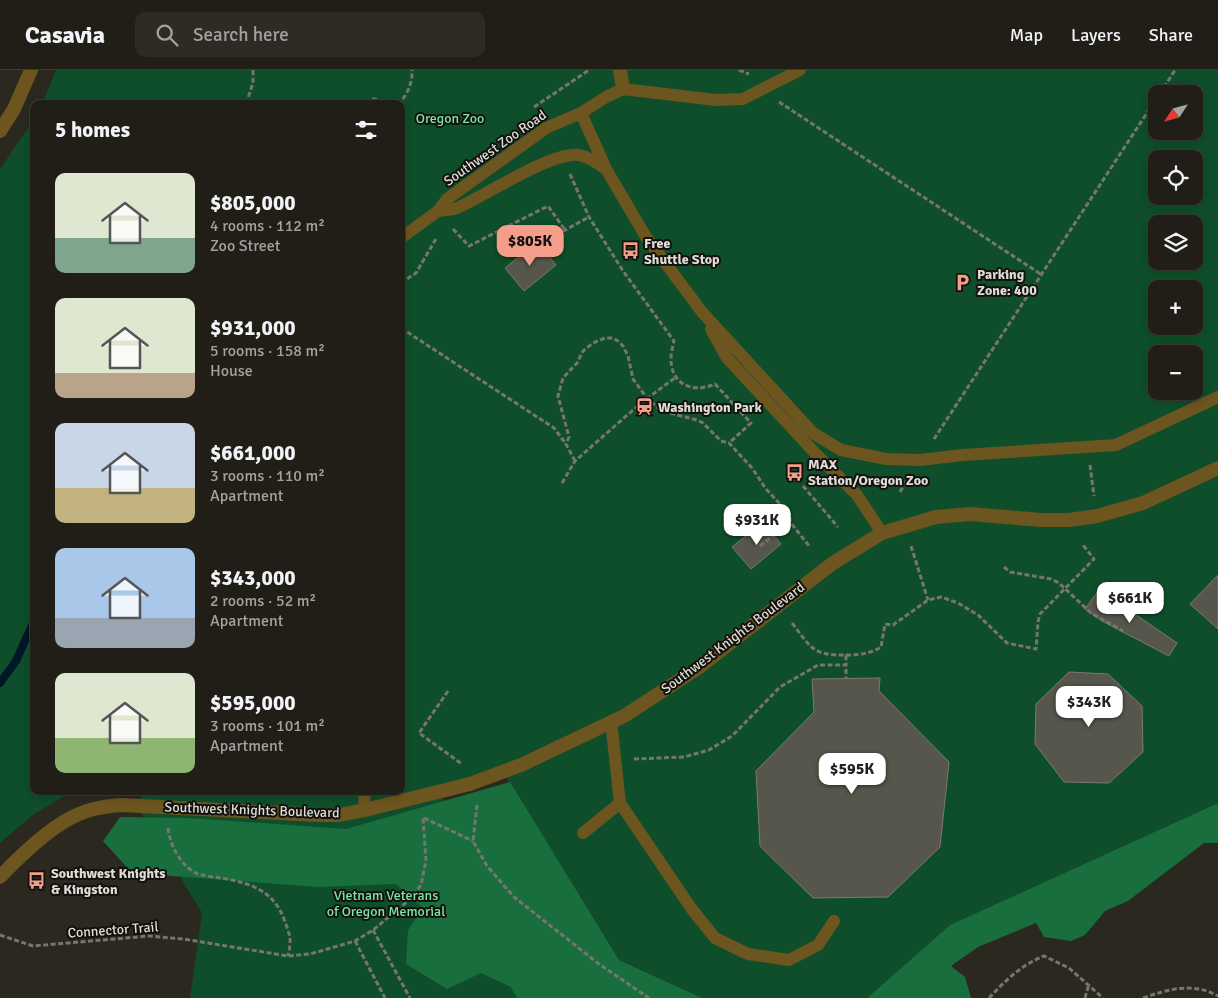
<!DOCTYPE html>
<meta charset="utf-8">
<style>
:root{--surface:#201e17;--page:#2d2b24;--text:#f1f3f6;--muted:#a2a2a1;--line:#3d3c36;--accent:#f49e8a}
body{margin:0;font-family:Signika,sans-serif;background:var(--page);color:var(--text);height:100vh;display:flex;flex-direction:column;font-size:19px;white-space:nowrap}
*{box-sizing:border-box;margin:0}
p{font-size:16px;color:var(--muted)}
.icon{flex:none;width:28px;height:28px;fill:none;stroke:currentColor;stroke-width:2;stroke-linecap:round;stroke-linejoin:round}
.map{position:relative;flex:1;overflow:hidden}
.panel{position:absolute;left:30px;top:30px;width:375px;height:695px;display:flex;flex-direction:column;background:var(--surface);border-radius:10px;box-shadow:0 2px 8px #0003,0 0 0 1px var(--line)}
.panel>*{flex:none}
.needle{width:32px;rotate:234deg}
.controls{position:absolute;left:1148px;top:15px;display:grid;gap:10px}
.controls a{display:grid;place-items:center;width:55px;height:55px;border-radius:10px;background:var(--surface);box-shadow:0 2px 8px #0003,0 0 0 1px var(--line);font-size:25px}
.price{position:absolute;translate:-50% -42px;padding:0 11px;border-radius:10px;background:#fff;color:#222;font-size:16px;line-height:32px;filter:drop-shadow(0 1px 2px #0008)}
.price::after{content:'';position:absolute;left:50%;top:30px;width:15px;height:11px;margin-left:-8px;background:inherit;clip-path:polygon(0 0,100% 0,50% 100%)}
.price.current{background:var(--accent);color:#111}
ul{padding:0;list-style:none}
li{display:flex;align-items:center;gap:15px;height:125px;padding:0 25px}
li span{display:grid;place-items:center;flex:none;width:140px;height:100px;border-radius:10px;color:#555}
li>.icon{margin-inline-start:auto}
span .icon{width:60px;height:60px;fill:#fffc;stroke-width:1}
li b{font-size:21px}
h2{display:flex;justify-content:space-between;align-items:center;height:60px;padding:0 25px;font-size:21px}
header{display:flex;align-items:center;gap:30px;box-sizing:border-box;height:70px;padding:0 25px;background:var(--surface);border-bottom:1px solid var(--line)}
header strong{font-size:24px}
nav{display:flex;gap:28px;margin-inline-start:auto;font-size:18px}
.search{width:350px;height:45px;background:var(--page);display:flex;align-items:center;gap:12px;box-sizing:border-box;padding:0 18px;border-radius:10px;color:var(--muted);font-size:19px}
.map>svg:first-child{display:block}
</style>
<header>
<strong>Casavia</strong>
<div class="search"><svg class="icon" aria-label="search" viewBox="0 0 24 24"><circle cx="10" cy="10" r="6"/><path d="M15 15l6 6"/></svg>Search here</div>
<nav><a>Map</a><a>Layers</a><a>Share</a></nav>
</header>
<div class="map">
<svg width="1218" height="928" viewBox="0 0 1218 928">
<rect width="100%" height="100%" fill="#2a281f"/>
<!-- green -->
<path fill="#0f4e2a" fill-rule="evenodd" d="M 56,0 L 1218,0 L 1218,733 L 950,855 L 867,928 L 702,928 L 619,890 L 503,702 L 441,722 L 453,763 L 575,928 L 190,928 L 202,843 L 137,736 L 144,721 L 401,721 L 401,34 L 42,34 ZM 1156,24 L 1194,24 L 1194,61 L 1156,61 ZM 1156,89 L 1194,89 L 1194,126 L 1156,126 ZM 1156,154 L 1194,154 L 1194,191 L 1156,191 ZM 1156,219 L 1194,219 L 1194,256 L 1156,256 ZM 1156,284 L 1194,284 L 1194,321 L 1156,321 Z
M 34,49 L 34,721 L 73,721 L 34,744 L 0,773 L 0,99 Z"/>
<!-- forest -->
<path fill="#186e3d" d="M 510,712 L 619,890 L 702,928 L 517,928 L 511,917 L 481,903 L 447,919 L 406,894 L 408,860 L 423,838 L 396,814 L 319,817 L 132,803 L 103,771 L 120,747 L 189,748 L 346,759 Z
M 1218,733 L 1218,773 L 1204,773 L 1128,831 L 1105,841 L 1085,865 L 1071,871 L 1044,867 L 1036,853 L 978,877 L 951,896 L 965,907 L 971,928 L 867,928 L 950,855 Z"/>
<g fill="none" stroke-linecap="round" stroke-linejoin="round">
<!-- stream -->
<path stroke="#001727" stroke-width="8" d="M 0,613 L 16,591 L 34,551"/>
</g>
<!-- building -->
<path fill="#57564c" stroke="#7c7a70" d="M 537,172 L 556,195 L 524,221 L 505,198 Z
M 763,452 L 781,474 L 751,499 L 732,477 Z
M 1218,505 L 1218,559 L 1190,534 Z
M 1096,524 L 1129,540 L 1177,573 L 1169,586 L 1102,551 L 1085,539 Z
M 1069,602 L 1108,604 L 1142,636 L 1143,682 L 1109,713 L 1064,712 L 1035,674 L 1036,634 Z
M 880,608 L 879,621 L 949,692 L 940,777 L 888,827 L 813,828 L 760,776 L 756,701 L 814,642 L 812,609 Z"/>
<g fill="none" stroke-linecap="round" stroke-linejoin="round">
<!-- path -->
<path stroke="#77766e" stroke-width="3" stroke-dasharray="5 2.5" stroke-linecap="butt" d="M 739,0 L 749,4
M 1160,24 L 1175,0
M 779,32 L 1042,205
M 246,34 L 253,13 L 253,0
M 369,34 L 371,28 L 392,34
M 397,34 C 407,28 413,11 412,0
M 534,37 L 589,0
M 570,104 L 589,147 L 623,201 L 674,271 C 673,276 671,282 671,287 C 670,314 692,324 715,314 L 751,353 L 729,373
M 453,159 L 469,176 L 548,136 L 565,160
M 526,187 L 545,171 L 589,147
M 401,213 L 416,203 L 437,167
M 401,258 L 554,358 L 566,374
M 934,369 L 1156,29
M 575,391 L 566,374 L 569,367 L 558,326 L 563,308 L 577,293 L 583,281 L 593,273 L 605,268 L 613,268 L 618,271 L 623,276 L 628,286 L 633,309 L 647,328 L 658,338 L 666,342 L 697,350 L 703,353 L 721,371 L 729,373 L 752,398 L 766,419 L 790,445 L 790,452 L 810,477
M 1090,395 L 1094,426
M 562,413 L 575,391 L 641,333 L 676,307
M 803,416 L 838,457
M 900,422 L 907,410
M 760,476 L 790,452
M 911,476 L 928,530
M 1004,497 L 1010,502 L 1051,509 L 1059,513 L 1091,543 L 1123,561
M 792,553 C 811,577 812,586 846,585 L 846,595
M 846,585 C 858,585 870,584 881,577 L 885,554 L 893,555 L 928,530 L 941,527 L 958,533 L 978,545 L 1007,573 L 1036,579 L 1038,552 L 1040,544 L 1094,489 L 1083,475
M 448,621 L 419,663 L 462,694
M 634,689 L 684,687 L 709,680 L 732,666 L 780,617 L 818,595 L 846,595 L 846,608
M 477,735 L 473,771 L 487,796 L 514,827 L 599,894 L 649,928
M 424,748 L 473,771
M 168,758 C 170,775 181,797 198,804 C 205,806 214,807 221,808 C 250,813 273,820 284,849 C 290,866 292,868 288,886
M 373,860 L 410,928
M 0,865 L 33,876 L 149,866 L 183,869 L 288,886 L 310,884 L 355,871 L 373,860 L 408,831 L 421,815 L 426,791 L 423,747
M 355,871 L 385,928
M 989,928 C 1005,911 1021,895 1044,886 L 1069,898 L 1103,928
M 1085,928 L 1089,914
M 1143,928 C 1169,919 1193,912 1218,926"/>
<!-- service -->
<path stroke="#6d551f" stroke-width="12" d="M 581,43 L 606,99 L 646,167 L 702,242 L 813,363 L 841,380 L 886,389 L 920,390 L 963,385 L 1116,375 L 1218,327
M 438,141 C 444,140 451,140 457,138 C 485,126 552,81 579,85 C 589,87 598,93 606,99
M 401,168 L 438,141 L 447,129 L 546,58 L 581,43 L 606,27 L 623,19 L 716,30 L 743,29 L 800,0
M 711,259 L 727,288 L 816,384 L 857,425 L 882,463
M 611,651 L 620,733 L 691,838 L 715,868 L 748,884 L 789,890 L 818,875 L 834,851
M 364,721 L 365,740
M 583,763 L 620,733"/>
<!-- pedestrian -->
<path stroke="#6d551f" stroke-width="14" d="M 620,0 L 623,19"/>
<!-- minor -->
<path stroke="#6d551f" stroke-width="14" d="M 0,61 L 14,39 L 31,0"/>
<!-- tertiary -->
<path stroke="#6d551f" stroke-width="14" d="M 0,807 C 20,786 52,755 79,744 C 92,738 107,736 121,735 L 321,745 L 339,745 L 365,740 L 470,714 L 521,695 L 624,646 L 698,598 L 833,493 L 882,463 L 936,447 L 970,444 L 1041,450 L 1069,450 L 1097,446 L 1143,433 L 1218,398"/>
</g>
<!-- icons -->
<defs>
<symbol id="bus-bare" viewBox="-9 -9 18 18"><path d="M-5-6H5V4H4V6H2V4H-2V6H-4V4H-5ZM-3.5-4V0h7V-4ZM-3.5 1.2v1.5H-2V1.2ZM2 1.2v1.5H3.5V1.2Z" fill="#f49e8a" stroke="#12110d" stroke-width="2.5" paint-order="stroke"/></symbol>
<symbol id="parking-bare" viewBox="-9 -9 18 18"><path d="M-3.5-5.5H1a3.5 3.5 0 0 1 0 7H-1V5.5H-3.5ZM-1-3.4V-.6H.8a1.4 1.4 0 0 0 0-2.8Z" fill="#f49e8a" stroke="#12110d" stroke-width="2.5" paint-order="stroke"/></symbol>
<symbol id="station-bare" viewBox="-9 -9 18 18"><path d="M-3-6H3Q5-6 5-4V2Q5 4 3 4L4.5 6H3L1.5 4h-3L-3 6H-4.5L-3 4Q-5 4-5 2V-4Q-5-6-3-6ZM-3.5-4v3h7v-3ZM-3.5 1v1.5H-2V1ZM2 1v1.5H3.5V1Z" fill="#f49e8a" stroke="#12110d" stroke-width="2.5" paint-order="stroke"/></symbol>
</defs>
<g fill-rule="evenodd">
<use href="#bus-bare" x="618" y="168" width="25" height="25"/>
<use href="#parking-bare" x="950" y="200" width="25" height="25"/>
<use href="#station-bare" x="632" y="324" width="25" height="25"/>
<use href="#bus-bare" x="782" y="390" width="25" height="25"/>
<use href="#bus-bare" x="24" y="798" width="25" height="25"/>
</g>
<g text-anchor="middle" dominant-baseline="central" stroke-width="4" stroke-linejoin="round" paint-order="stroke">
<!-- park labels -->
<g font-size="14" fill="#7de8a1" stroke="#12110d">
<text x="450" y="48">Oregon Zoo</text>
<text x="386" y="825">Vietnam Veterans<tspan x="386" dy="16">of Oregon Memorial</tspan></text>
</g>
<!-- street labels -->
<g font-size="14" fill="#deddd7" stroke="#12110d">
<text transform="translate(495 78) rotate(-35)">Southwest Zoo Road</text>
<text transform="translate(733 568) rotate(-37)">Southwest Knights Boulevard</text>
<text transform="translate(252 740) rotate(2)">Southwest Knights Boulevard</text>
<text transform="translate(113 860) rotate(-4)">Connector Trail</text>
</g>
<!-- poi labels -->
<g font-size="14" font-weight="bold" fill="#deddd7" stroke="#12110d" text-anchor="start">
<text x="644" y="173">Free<tspan x="644" dy="16">Shuttle Stop</tspan></text>
<text x="977" y="204">Parking<tspan x="977" dy="16">Zone: 400</tspan></text>
<text x="658" y="337">Washington Park</text>
<text x="808" y="394">MAX<tspan x="808" dy="16">Station/Oregon Zoo</tspan></text>
<text x="51" y="803">Southwest Knights<tspan x="51" dy="16">&amp; Kingston</tspan></text>
</g>
</g>
</svg>
<div class="controls">
<a><svg class="needle" viewBox="-14 -14 28 28"><path d="M0-13l5 13h-10z" fill="#e53935"/><path d="M0 13l5-13h-10z" fill="#a2a2a1"/></svg></a>
<a><svg class="icon" aria-label="locate" viewBox="0 0 24 24"><circle cx="12" cy="12" r="6"/><path d="M12 2v4M12 18v4M2 12h4M18 12h4"/></svg></a>
<a><svg class="icon" aria-label="layers" viewBox="0 0 24 24"><path d="M12 4l9 5-9 5-9-5zM3 14l9 5 9-5"/></svg></a>
<a>+</a>
<a>−</a>
</div>
<b class="price current" style="left:530px;top:197px">$805K</b>
<b class="price" style="left:757px;top:476px">$931K</b>
<b class="price" style="left:1130px;top:554px">$661K</b>
<b class="price" style="left:1089px;top:658px">$343K</b>
<b class="price" style="left:852px;top:725px">$595K</b>
<section class="panel">
<h2>5 homes<svg class="icon" aria-label="filters" viewBox="0 0 24 24"><path d="M4 7h16M4 17h16"/><circle cx="9" cy="7" r="2"/><circle cx="15" cy="17" r="2"/></svg></h2>
<ul>
<li><span style="background:linear-gradient(#dfe7d0 65%,#7fa58c 0)"><svg class="icon" aria-label="home" viewBox="0 0 24 24"><path d="M3 11l9-7 9 7M6 9v11h12V9"/></svg></span><div><b>$805,000</b><p>4 rooms · 112 m²</p><p>Zoo Street</p></div></li>
<li><span style="background:linear-gradient(#dfe7d0 75%,#b9a48a 0)"><svg class="icon" aria-label="home" viewBox="0 0 24 24"><path d="M3 11l9-7 9 7M6 9v11h12V9"/></svg></span><div><b>$931,000</b><p>5 rooms · 158 m²</p><p>House</p></div></li>
<li><span style="background:linear-gradient(#c9d6e8 65%,#c2b280 0)"><svg class="icon" aria-label="home" viewBox="0 0 24 24"><path d="M3 11l9-7 9 7M6 9v11h12V9"/></svg></span><div><b>$661,000</b><p>3 rooms · 110 m²</p><p>Apartment</p></div></li>
<li><span style="background:linear-gradient(#a9c7e8 70%,#9aa5b1 0)"><svg class="icon" aria-label="home" viewBox="0 0 24 24"><path d="M3 11l9-7 9 7M6 9v11h12V9"/></svg></span><div><b>$343,000</b><p>2 rooms · 52 m²</p><p>Apartment</p></div></li>
<li><span style="background:linear-gradient(#dfe7d0 65%,#8fb573 0)"><svg class="icon" aria-label="home" viewBox="0 0 24 24"><path d="M3 11l9-7 9 7M6 9v11h12V9"/></svg></span><div><b>$595,000</b><p>3 rooms · 101 m²</p><p>Apartment</p></div></li>
</ul>
</section>
</div>
